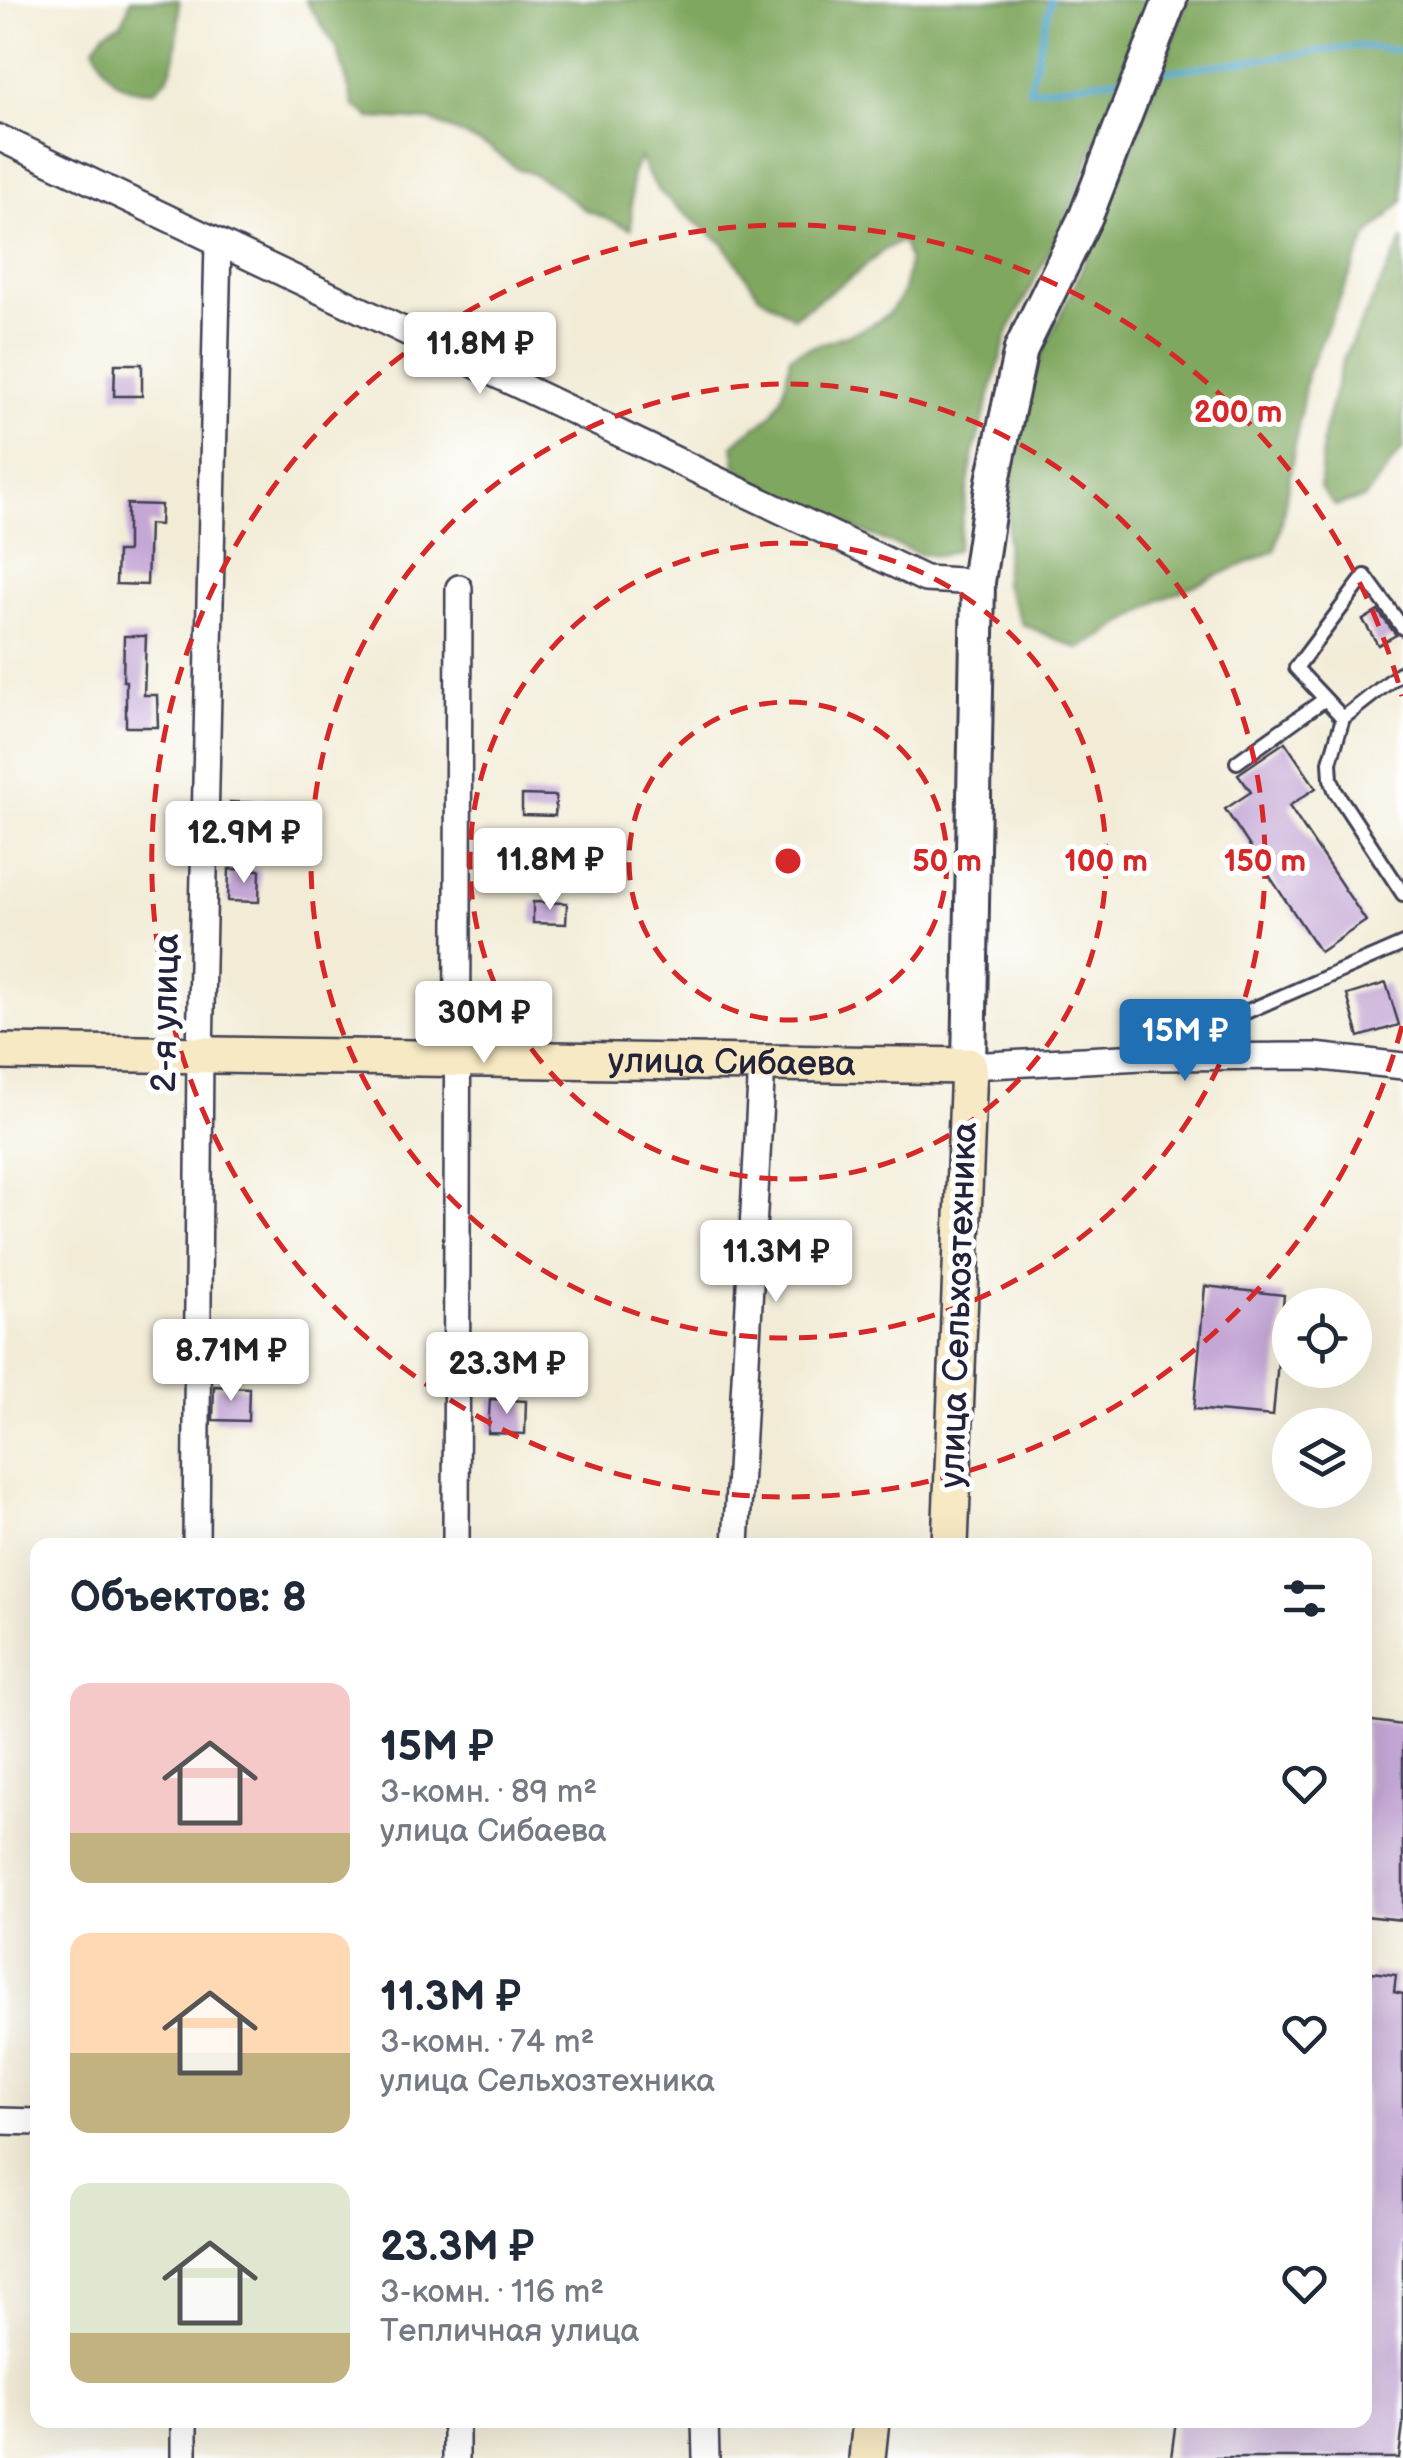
<!DOCTYPE html>
<html lang="ru">
<meta charset="utf-8">
<style>
:root{--surface:#fff;--page:#f2f2f3;--text:#1f2937;--muted:#747a83;--accent:#1f6fb2}
body{margin:0;font-family:"Balsamiq Sans",sans-serif;background:var(--page);color:var(--text);height:100vh;display:flex;flex-direction:column;font-size:38px;white-space:nowrap}
*{box-sizing:border-box;margin:0}
p{font-size:32px;color:var(--muted)}
.icon{flex:none;width:55px;height:55px;fill:none;stroke:currentColor;stroke-width:2;stroke-linecap:round;stroke-linejoin:round}
.map{position:relative;flex:1;overflow:hidden}
.side{position:absolute;left:30px;top:1538px;width:1342px;height:890px;display:flex;flex-direction:column;background:var(--surface);border-radius:20px;box-shadow:0 10px 40px #0002}
.side>*{flex:none}
.fabs{position:absolute;left:1272px;top:1288px;display:grid;gap:20px}
.fabs a{display:grid;place-items:center;width:100px;height:100px;border-radius:50%;background:var(--surface);box-shadow:0 10px 40px #0002;font-size:50px}
.price{position:absolute;translate:-50% -85px;padding:0 22px;border-radius:10px;background:#fff;color:#222;font-size:32px;line-height:65px;filter:drop-shadow(0 2px 5px #0008)}
.price::after{content:'';position:absolute;left:50%;top:60px;width:30px;height:22px;margin-left:-15px;background:inherit;clip-path:polygon(0 0,100% 0,50% 100%)}
.price.active{background:var(--accent);color:#fff}
ul{padding:0;list-style:none}
li{display:flex;align-items:center;gap:30px;height:250px;padding:0 40px}
li span{display:grid;place-items:center;flex:none;width:280px;height:200px;border-radius:20px;color:#555}
li>.icon{margin-inline-start:auto}
span .icon{width:120px;height:120px;fill:#fffc;stroke-width:1}
li b{font-size:42px}
h2{display:flex;justify-content:space-between;align-items:center;height:120px;padding:0 40px;font-size:42px}
.map>svg:first-child{display:block}
</style>
<div class="map">
<svg width="1403" height="2458" viewBox="0 0 1403 2458">
<rect width="100%" height="100%" fill="#fff"/>
<filter id="ink" filterUnits="userSpaceOnUse"><feTurbulence type="fractalNoise" baseFrequency=".01" numOctaves="2"/><feDisplacementMap in="SourceGraphic" scale="20" xChannelSelector="R" yChannelSelector="G"/><feConvolveMatrix kernelMatrix="1 2 1 2 8 2 1 2 1" color-interpolation-filters="sRGB"/></filter>
<filter id="wash" filterUnits="userSpaceOnUse"><feTurbulence type="fractalNoise" baseFrequency=".0048" numOctaves="4" result="noise"/><feDisplacementMap in="SourceGraphic" scale="40" xChannelSelector="R" yChannelSelector="G"/><feGaussianBlur stdDeviation="2.25" result="paint"/><feColorMatrix in="noise" values="0 0 0 0 0 0 0 0 0 0 0 0 0 0 0 0 0 1.4 0 .05"/><feComposite in="paint" operator="in"/></filter>
<g filter="url(#wash)">
<rect width="100%" height="100%" fill="#f2ecd7"/>
<!-- forest -->
<path fill="#7fa75e" stroke="#50644c" stroke-width="2.5" d="M 131,0 L 179,0 C 179,21 178,61 167,78 C 163,83 158,86 154,91 C 116,91 110,79 94,47 L 105,32 L 122,23 Z
M 305,0 L 1149,0 L 1072,206 L 1007,335 L 973,456 L 957,550 L 939,556 L 919,554 L 824,517 L 790,496 L 752,480 L 736,466 L 733,446 C 744,433 751,431 764,421 C 785,404 786,382 790,356 C 827,335 892,335 904,286 C 909,265 911,261 902,241 L 885,249 L 857,273 L 794,317 L 759,295 L 723,243 L 691,219 L 660,192 L 648,175 L 640,158 L 632,174 L 631,229 L 585,210 L 553,186 L 535,175 L 516,168 L 489,147 L 432,121 L 371,118 L 354,106 L 337,48 Z
M 1188,0 L 1403,0 L 1403,201 L 1366,239 L 1307,374 L 1281,527 L 1275,551 L 1160,600 L 1103,636 L 1079,649 L 1022,624 L 1004,583 L 1013,444 L 1041,356 L 1076,282 L 1134,143 Z
M 1403,239 L 1403,449 L 1365,498 L 1335,506 L 1320,488 L 1323,436 L 1343,359 Z"/>
<g fill="none" stroke-linecap="round" stroke-linejoin="round">
<!-- stream -->
<path stroke="#50a5cc" stroke-width="6" d="M 1051,0 L 1029,90 L 1120,78
M 1162,72 L 1360,46 L 1403,51"/>
</g>
<g id="blocks">
<!-- building -->
<path fill="#c4a7d5" d="M 115,364 L 142,364 L 142,396 L 114,396 Z
M 127,504 L 161,505 L 160,525 L 149,524 L 147,585 L 116,584 L 117,552 L 127,552 Z
M 1378,611 L 1396,635 L 1378,645 L 1363,620 Z
M 124,636 L 146,636 L 144,695 L 157,695 L 158,727 L 126,727 L 126,681 L 123,681 Z
M 1285,742 L 1316,788 L 1289,806 L 1366,921 L 1320,952 L 1225,809 L 1251,792 L 1238,774 Z
M 522,795 L 556,796 L 555,816 L 522,815 Z
M 230,802 L 261,803 L 260,835 L 229,834 Z
M 229,869 L 260,870 L 259,902 L 228,901 Z
M 533,902 L 567,903 L 566,924 L 533,923 Z
M 1386,983 L 1399,1025 L 1359,1037 L 1347,995 Z
M 1205,1286 L 1284,1295 L 1273,1416 L 1194,1409 Z
M 214,1386 L 249,1388 L 248,1421 L 213,1420 Z
M 490,1399 L 526,1401 L 525,1434 L 488,1433 Z
M 1365,1720 L 1403,1725 L 1403,1920 L 1365,1916 Z
M 1372,1972 L 1396,1975 L 1394,1992 L 1403,1994 L 1403,2424 L 1399,2458 L 1171,2458 L 1176,2420 L 1365,2420 L 1365,1982 L 1370,1983 Z"/>
</g>
</g>
<g filter="url(#ink)">
<use href="#blocks" fill-opacity="0" stroke="#414052" stroke-width="2.5"/>
<g fill="none" stroke-linecap="round" stroke-linejoin="round">
<defs>
<path id="service" d="M 1403,671 L 1343,718 L 1330,762 L 1331,779 L 1336,792 L 1403,894
M 1343,718 L 1296,668 L 1365,576 L 1403,628
M 1237,762 L 1325,699
M 1158,1050 L 1403,944"/>
<path id="minor" d="M 0,138 L 925,579 L 978,582
M 969,1066 L 1142,1057 L 1314,1056 L 1403,1066
M 196,1545 L 200,1053 L 218,242
M 456,1545 L 459,588
M 736,1545 L 762,1063
M 0,2121 L 38,2122
M 456,2420 L 456,2458
M 705,2420 L 706,2458
M 184,2458 L 184,2420"/>
<path id="tertiary" d="M 969,1066 L 978,582 L 993,481 L 1021,349 L 1086,216 L 1170,0"/>
<g id="secondary">
<path id="s1" d="M 0,1052 L 969,1066 L 950,1545"/>
<path d="M 867,2458 L 871,2420"/>
</g>
</defs>
<!-- service casing -->
<use href="#service" stroke="#414052" stroke-width="18"/>
<!-- minor casing -->
<use href="#minor" stroke="#414052" stroke-width="30"/>
<!-- tertiary casing -->
<use href="#tertiary" stroke="#414052" stroke-width="38"/>
<!-- secondary casing -->
<use href="#secondary" stroke="#414052" stroke-width="40"/>
<!-- service -->
<use href="#service" stroke="#fff" stroke-width="12"/>
<!-- minor -->
<use href="#minor" stroke="#fff" stroke-width="25"/>
<!-- tertiary -->
<use href="#tertiary" stroke="#fff" stroke-width="32"/>
<!-- secondary -->
<use href="#secondary" stroke="#f6e9c3" stroke-width="35"/>
</g>
</g>
<!-- distance rings -->
<g fill="none" stroke="#d62828" stroke-width="5" stroke-dasharray="18 12">
<circle cx="788" cy="861" r="159"/>
<circle cx="788" cy="861" r="318"/>
<circle cx="788" cy="861" r="477"/>
<path d="M1402 1026A636 636 0 1 1 1402 696"/>
</g>
<g text-anchor="middle" dominant-baseline="central" stroke-width="10" stroke-linejoin="round" paint-order="stroke">
<!-- street labels -->
<g font-size="35" fill="#22223b" stroke="#fff">
<text transform="translate(166 1013) rotate(-89)">2-я улица</text>
<text stroke="none"><textPath href="#s1" startOffset="732">улица Сибаева</textPath></text>
<text transform="translate(959 1305) rotate(-88)">улица Сельхозтехника</text>
</g>
</g>
<circle cx="788" cy="861" r="15" fill="#d62828" stroke="#fff" stroke-width="5"/>
<g font-size="30" text-anchor="middle" font-weight="bold" fill="#d62828" stroke="#fff" stroke-width="10" stroke-linejoin="round" paint-order="stroke">
<text x="1238" y="422">200 m</text>
<text x="947" y="871">50 m</text>
<text x="1106" y="871">100 m</text>
<text x="1265" y="871">150 m</text>
</g>
</svg>
<div class="fabs">
<a><svg class="icon" aria-label="locate" viewBox="0 0 24 24"><circle cx="12" cy="12" r="6"/><path d="M12 2v4M12 18v4M2 12h4M18 12h4"/></svg></a>
<a><svg class="icon" aria-label="layers" viewBox="0 0 24 24"><path d="M12 4l9 5-9 5-9-5zM3 14l9 5 9-5"/></svg></a>
</div>
<b class="price" style="left:480px;top:397px">11.8M ₽</b>
<b class="price" style="left:244px;top:886px">12.9M ₽</b>
<b class="price" style="left:550px;top:913px">11.8M ₽</b>
<b class="price" style="left:484px;top:1066px">30M ₽</b>
<b class="price active" style="left:1185px;top:1084px">15M ₽</b>
<b class="price" style="left:776px;top:1305px">11.3M ₽</b>
<b class="price" style="left:231px;top:1404px">8.71M ₽</b>
<b class="price" style="left:507px;top:1417px">23.3M ₽</b>
<section class="side">
<h2>Объектов: 8<svg class="icon" aria-label="filters" viewBox="0 0 24 24"><path d="M4 7h16M4 17h16"/><circle cx="9" cy="7" r="2"/><circle cx="15" cy="17" r="2"/></svg></h2>
<ul>
<li><span style="background:linear-gradient(#f6c9c9 75%,#c2b280 0)"><svg class="icon" aria-label="home" viewBox="0 0 24 24"><path d="M3 11l9-7 9 7M6 9v11h12V9"/></svg></span><div><b>15M ₽</b><p>3-комн. · 89 m²</p><p>улица Сибаева</p></div><svg class="icon" aria-label="heart" viewBox="0 0 24 24"><path d="M12 20l-8-8c-3-5 5-10 8-4 3-6 11-1 8 4z"/></svg></li>
<li><span style="background:linear-gradient(#ffd9b3 60%,#c2b280 0)"><svg class="icon" aria-label="home" viewBox="0 0 24 24"><path d="M3 11l9-7 9 7M6 9v11h12V9"/></svg></span><div><b>11.3M ₽</b><p>3-комн. · 74 m²</p><p>улица Сельхозтехника</p></div><svg class="icon" aria-label="heart" viewBox="0 0 24 24"><path d="M12 20l-8-8c-3-5 5-10 8-4 3-6 11-1 8 4z"/></svg></li>
<li><span style="background:linear-gradient(#dfe7d0 75%,#c2b280 0)"><svg class="icon" aria-label="home" viewBox="0 0 24 24"><path d="M3 11l9-7 9 7M6 9v11h12V9"/></svg></span><div><b>23.3M ₽</b><p>3-комн. · 116 m²</p><p>Тепличная улица</p></div><svg class="icon" aria-label="heart" viewBox="0 0 24 24"><path d="M12 20l-8-8c-3-5 5-10 8-4 3-6 11-1 8 4z"/></svg></li>
</ul>
</section>
</div>
